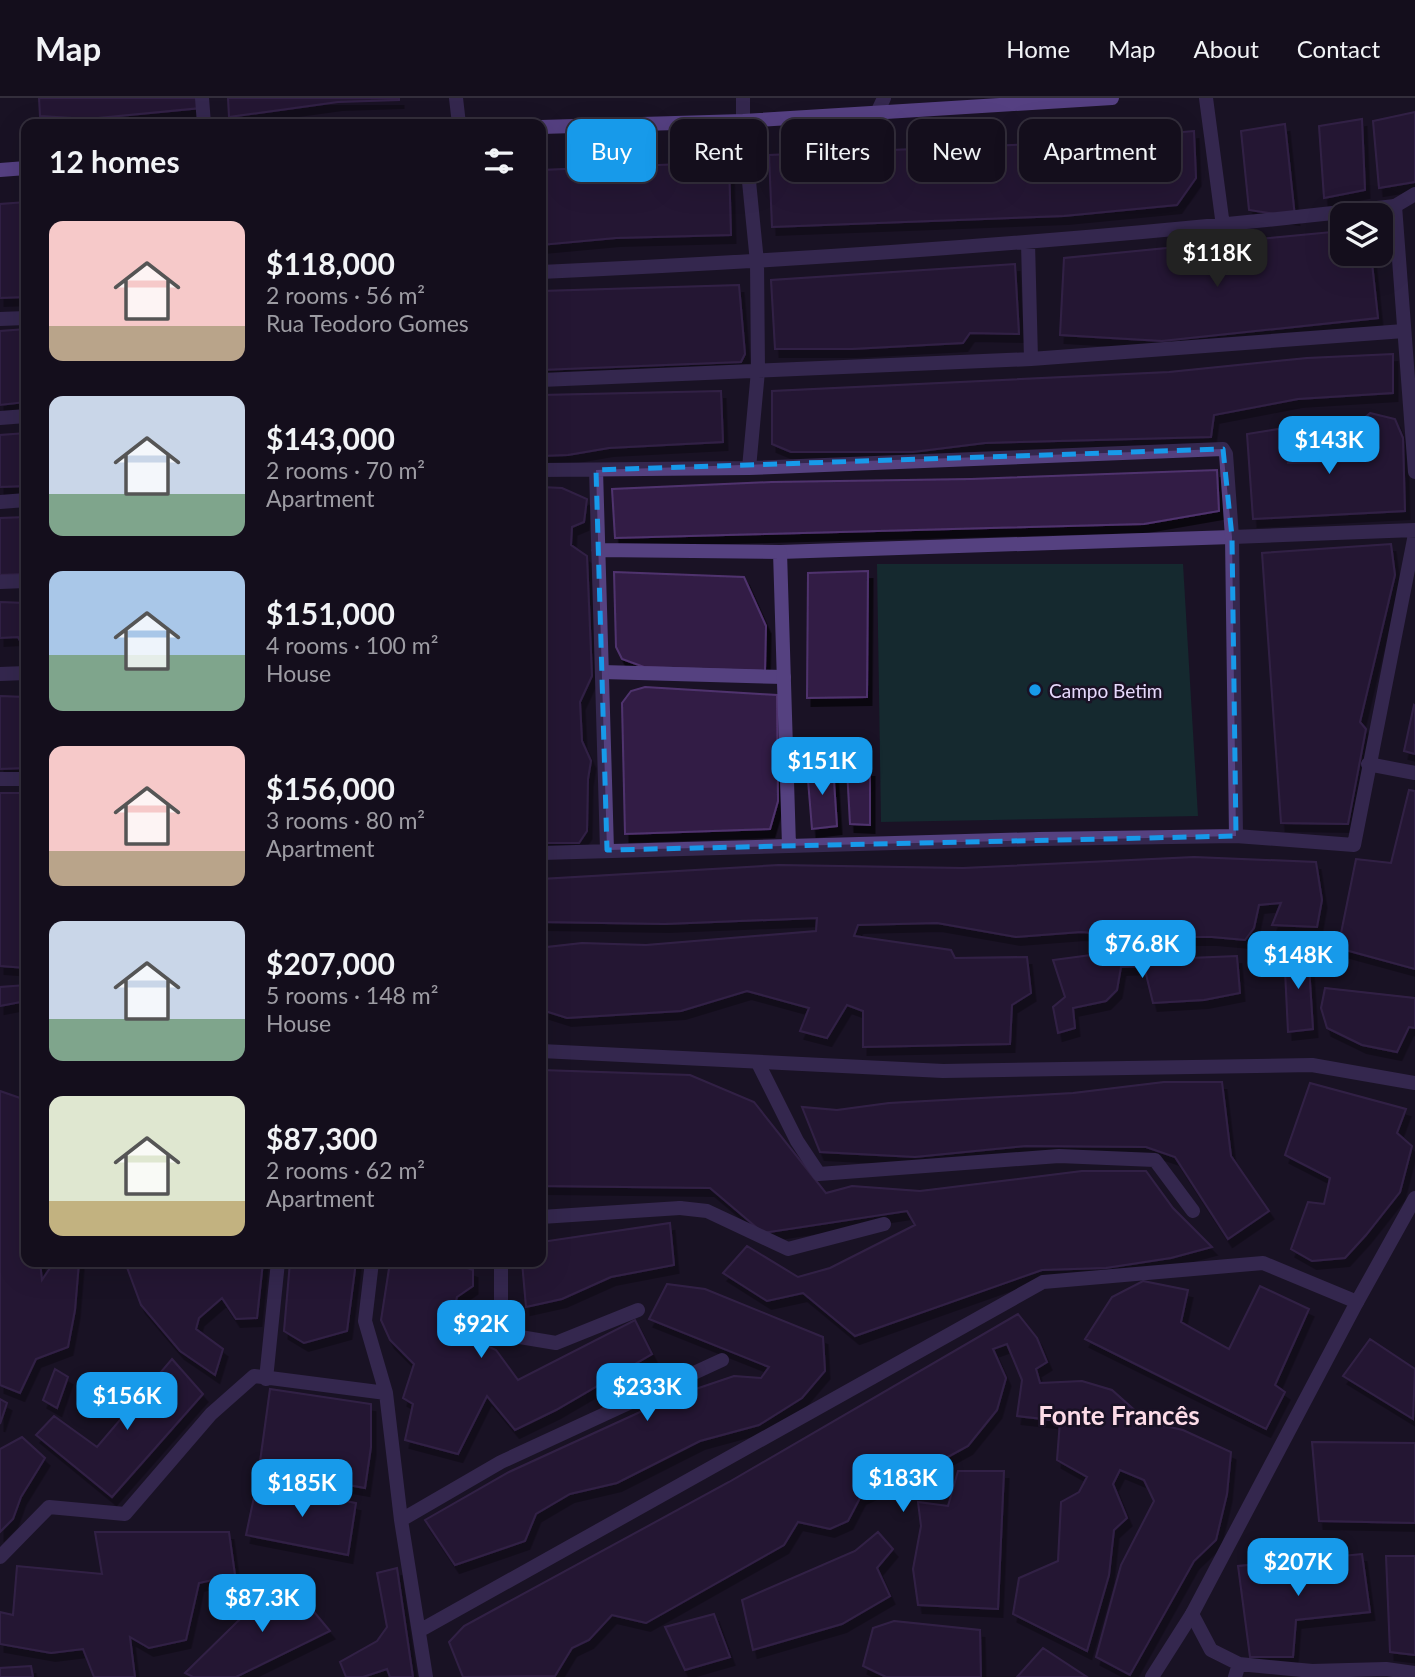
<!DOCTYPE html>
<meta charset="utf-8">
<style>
:root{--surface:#140e1c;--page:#1d1725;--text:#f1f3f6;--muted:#9d9ca3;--line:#332e3b;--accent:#179aea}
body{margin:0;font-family:Lato,sans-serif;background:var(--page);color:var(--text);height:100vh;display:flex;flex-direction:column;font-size:26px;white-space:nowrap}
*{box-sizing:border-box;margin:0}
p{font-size:23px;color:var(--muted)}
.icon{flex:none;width:38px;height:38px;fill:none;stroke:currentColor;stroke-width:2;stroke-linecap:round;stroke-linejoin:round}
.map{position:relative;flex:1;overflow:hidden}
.sheet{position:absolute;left:21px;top:21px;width:525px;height:1148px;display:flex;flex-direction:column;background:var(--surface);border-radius:14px;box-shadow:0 7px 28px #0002,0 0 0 2px var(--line)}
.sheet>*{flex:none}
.banner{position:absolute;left:567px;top:21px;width:665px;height:63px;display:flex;gap:14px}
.tools{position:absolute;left:1330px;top:105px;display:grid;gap:14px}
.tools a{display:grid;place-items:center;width:63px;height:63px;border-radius:14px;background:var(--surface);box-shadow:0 7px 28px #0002,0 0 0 2px var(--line);font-size:35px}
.price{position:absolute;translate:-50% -60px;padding:0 16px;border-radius:14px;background:var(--accent);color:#fff;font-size:23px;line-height:46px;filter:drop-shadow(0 2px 4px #0008)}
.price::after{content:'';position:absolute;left:50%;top:42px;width:21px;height:16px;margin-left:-10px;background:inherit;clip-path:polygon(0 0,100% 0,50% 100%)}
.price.selected{background:#222;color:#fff}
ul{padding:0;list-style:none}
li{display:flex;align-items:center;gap:21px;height:175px;padding:0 28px}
li span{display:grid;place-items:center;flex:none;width:196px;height:140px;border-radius:14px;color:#555}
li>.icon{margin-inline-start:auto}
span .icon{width:84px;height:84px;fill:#fffc;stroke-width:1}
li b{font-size:30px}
h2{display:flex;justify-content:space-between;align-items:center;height:84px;padding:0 28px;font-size:30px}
.chip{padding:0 24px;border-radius:14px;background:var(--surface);box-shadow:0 7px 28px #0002,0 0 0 2px var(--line);font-size:24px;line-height:63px}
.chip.selected{background:var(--accent);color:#fff}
header{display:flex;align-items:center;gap:42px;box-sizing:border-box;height:98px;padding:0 35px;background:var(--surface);border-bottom:2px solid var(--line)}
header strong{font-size:33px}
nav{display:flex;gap:38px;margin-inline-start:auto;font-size:24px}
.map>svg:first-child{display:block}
</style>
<header>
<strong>Map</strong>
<nav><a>Home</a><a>Map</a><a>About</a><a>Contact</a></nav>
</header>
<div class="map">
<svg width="1415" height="1579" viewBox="0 0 1415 1579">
<defs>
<filter id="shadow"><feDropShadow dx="4.5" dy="8" stdDeviation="0" flood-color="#0009"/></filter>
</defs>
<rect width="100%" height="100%" fill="#1a1225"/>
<!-- green -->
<path fill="#15292f" d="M 877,466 L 1183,466 L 1198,718 L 881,724 Z"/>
<!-- building -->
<path fill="#311f45" stroke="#50336e" stroke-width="2" filter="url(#shadow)" d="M 39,0 L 199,0 L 201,10 L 88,21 L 40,18 Z
M 228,0 L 399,0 L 399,2 L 338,4 L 229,19 Z
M 1415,14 L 1415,84 L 1379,90 L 1373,23 Z
M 1362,21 L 1365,92 L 1324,100 L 1319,28 Z
M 1285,26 L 1295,119 L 1249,112 L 1241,33 Z
M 1194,33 L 1196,80 L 1177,107 L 1064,118 L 772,129 L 769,57 L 1038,46 Z
M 729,64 L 731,137 L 616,140 L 541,147 L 541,72 Z
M 26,104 L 26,199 L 0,200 L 0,106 Z
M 1342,133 L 1342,156 L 1371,156 L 1378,220 L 1162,243 L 1060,237 L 1064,160 Z
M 1015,166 L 1019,236 L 970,235 L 963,245 L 852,251 L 775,251 L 771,182 Z
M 739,187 L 745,256 L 741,264 L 541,272 L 541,193 Z
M 26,231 L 26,262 L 20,265 L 26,304 L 0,307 L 0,233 Z
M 1393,256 L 1393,295 L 1298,301 L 1214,317 L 1211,339 L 985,345 L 913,354 L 791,354 L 772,346 L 772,293 L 1169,274 L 1307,260 Z
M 721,293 L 723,344 L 609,350 L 568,357 L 541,358 L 541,297 Z
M 1370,315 L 1395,321 L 1403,340 L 1405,413 L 1253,421 L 1247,336 L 1285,330 L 1288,365 L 1360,363 L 1361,323 Z
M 26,335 L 26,388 L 0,389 L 0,337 Z
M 1217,372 L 1219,413 L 1144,426 L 615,440 L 612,391 L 772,384 L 971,381 Z
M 541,389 L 562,390 L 587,401 L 584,424 L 572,429 L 571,447 L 587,458 L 592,578 L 580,604 L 582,643 L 591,663 L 588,681 L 587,733 L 579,745 L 541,745 Z
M 26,419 L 26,476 L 0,477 L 0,420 Z
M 1391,446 L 1395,477 L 1360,624 L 1366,631 L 1348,726 L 1281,725 L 1262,455 Z
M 868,473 L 867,599 L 807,600 L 808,475 Z
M 614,474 L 744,479 L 766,528 L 765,573 L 644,569 L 622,561 L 616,549 Z
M 0,504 L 26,505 L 26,554 L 18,539 L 0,540 Z
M 645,589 L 777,597 L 778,703 L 770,731 L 625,736 L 622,605 L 631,593 Z
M 0,598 L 26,599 L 26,670 L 0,671 Z
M 1414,607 L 1415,608 L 1415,656 L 1404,653 Z
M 833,668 L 837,728 L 812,731 L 807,670 Z
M 847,671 L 870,671 L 870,727 L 850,726 Z
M 1409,692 L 1415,693 L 1415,871 L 1338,850 L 1356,761 L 1391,765 Z
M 0,695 L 26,695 L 26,870 L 0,868 Z
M 1194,759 L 1316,764 L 1322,802 L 1317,829 L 1272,827 L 1281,805 L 1259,807 L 1254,830 L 1245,842 L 1212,839 L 1149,839 L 1081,834 L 1016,839 L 937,825 L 858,827 L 854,838 L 951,852 L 955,860 L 1027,859 L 1031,895 L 1012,907 L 1010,946 L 863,949 L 863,913 L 847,907 L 827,940 L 800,933 L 809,910 L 747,893 L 681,913 L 567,920 L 545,913 L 547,849 L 582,845 L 646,847 L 816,833 L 817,820 L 665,826 L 541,824 L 541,781 L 779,767 L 963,770 Z
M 1284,852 L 1308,852 L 1313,931 L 1288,934 Z
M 1121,853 L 1164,861 L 1237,858 L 1240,895 L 1204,902 L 1153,905 L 1144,868 L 1121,869 L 1117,892 L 1106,903 L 1073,910 L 1075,930 L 1058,935 L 1053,909 L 1065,899 L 1053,862 Z
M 26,887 L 26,903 L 0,908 L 0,889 Z
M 1325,890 L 1415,900 L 1415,930 L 1409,929 L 1397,954 L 1362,947 L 1327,930 L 1321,910 Z
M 541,972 L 690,977 L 754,1004 L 826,1095 L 852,1088 L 920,1093 L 1082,1073 L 1146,1073 L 1173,1110 L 1212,1149 L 1171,1160 L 1106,1170 L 1042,1172 L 855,1238 L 803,1195 L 767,1203 L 723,1175 L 747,1148 L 798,1179 L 830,1170 L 915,1127 L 907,1113 L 763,1135 L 710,1090 L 541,1088 Z
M 1164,984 L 1222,984 L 1231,1058 L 1269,1113 L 1228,1141 L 1175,1059 L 1146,1049 L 1026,1048 L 915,1059 L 820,1054 L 802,1009 L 837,1012 L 889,1005 L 1073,995 Z
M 1310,985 L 1406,1011 L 1397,1035 L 1412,1048 L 1400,1094 L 1366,1137 L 1345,1160 L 1312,1163 L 1291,1151 L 1308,1104 L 1324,1106 L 1330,1080 L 1285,1057 Z
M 0,993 L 26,1002 L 26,1164 L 40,1164 L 42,1182 L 54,1164 L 79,1164 L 75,1212 L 68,1249 L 36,1261 L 20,1295 L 0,1287 Z
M 670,1125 L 674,1167 L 611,1179 L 562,1201 L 526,1209 L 522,1164 L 541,1164 L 541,1144 Z
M 125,1164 L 263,1164 L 257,1220 L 236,1221 L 222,1200 L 199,1220 L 196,1231 L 223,1251 L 215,1277 L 180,1253 L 141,1207 Z
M 290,1164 L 356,1164 L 347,1233 L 304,1245 L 284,1233 Z
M 390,1164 L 465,1164 L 465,1169 L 473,1172 L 473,1188 L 457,1199 L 449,1230 L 496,1252 L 518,1282 L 635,1222 L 652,1256 L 556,1312 L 515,1332 L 487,1298 L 458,1356 L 405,1342 L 413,1306 L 403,1300 L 414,1266 L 390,1242 L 381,1222 Z
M 1143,1183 L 1188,1192 L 1181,1224 L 1229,1251 L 1260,1188 L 1309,1211 L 1275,1287 L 1285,1294 L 1266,1331 L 1085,1241 L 1112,1199 Z
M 667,1186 L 705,1191 L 823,1239 L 825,1273 L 802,1300 L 759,1327 L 700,1343 L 617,1385 L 570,1396 L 536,1416 L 525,1443 L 455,1467 L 425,1422 L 509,1374 L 675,1298 L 734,1278 L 761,1280 L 769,1269 L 649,1221 Z
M 1018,1216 L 1037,1240 L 1047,1264 L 1036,1271 L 1040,1285 L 1082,1283 L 1112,1292 L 1148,1324 L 1183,1332 L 1231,1354 L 1227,1396 L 1216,1442 L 1194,1463 L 1130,1577 L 1096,1559 L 1121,1467 L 1154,1403 L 1144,1382 L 1120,1372 L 1113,1386 L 1127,1420 L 1114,1432 L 1109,1477 L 1087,1553 L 1013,1516 L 1019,1480 L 1058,1463 L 1061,1404 L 1079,1394 L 1087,1379 L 1057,1362 L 1060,1323 L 1017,1318 L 1022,1282 L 1007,1246 L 993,1251 L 1006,1280 L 997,1312 L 968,1348 L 935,1366 L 861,1398 L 848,1423 L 830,1431 L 798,1424 L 784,1447 L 646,1525 L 612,1517 L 589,1542 L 572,1550 L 555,1578 L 463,1579 L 449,1544 L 464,1528 L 729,1384 Z
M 1370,1241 L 1415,1271 L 1413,1321 L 1343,1278 Z
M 172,1261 L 203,1296 L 112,1399 L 36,1337 L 54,1318 L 97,1349 Z
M 55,1271 L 68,1279 L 57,1310 L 43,1302 Z
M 270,1291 L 371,1306 L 371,1349 L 365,1390 L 259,1371 Z
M 0,1301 L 7,1305 L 0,1326 Z
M 22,1339 L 45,1360 L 21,1399 L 13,1421 L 0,1434 L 0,1351 Z
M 1312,1344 L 1415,1345 L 1415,1425 L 1319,1423 Z
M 958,1373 L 1004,1373 L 998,1511 L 918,1507 L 913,1471 L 921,1428 L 918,1404 L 948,1408 Z
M 257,1385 L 356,1405 L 348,1457 L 246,1437 Z
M 95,1434 L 229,1434 L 235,1477 L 199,1485 L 186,1542 L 149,1550 L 130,1539 L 135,1579 L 94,1579 L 83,1551 L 51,1555 L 0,1546 L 0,1514 L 13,1517 L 17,1468 L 102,1476 Z
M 878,1434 L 893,1451 L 877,1470 L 890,1498 L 842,1526 L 753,1552 L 742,1502 L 855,1453 Z
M 1362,1456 L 1370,1514 L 1296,1522 L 1293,1559 L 1250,1559 L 1238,1468 Z
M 1386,1458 L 1415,1458 L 1415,1557 L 1390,1554 Z
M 397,1470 L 413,1579 L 390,1579 L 387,1571 L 363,1579 L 346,1579 L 340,1564 L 377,1543 L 387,1529 L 377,1475 Z
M 284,1478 L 330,1533 L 236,1579 L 193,1579 L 185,1575 Z
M 714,1516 L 730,1559 L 685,1572 L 665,1529 Z
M 894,1523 L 980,1532 L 981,1579 L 886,1579 L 863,1568 L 873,1530 Z
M 1043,1550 L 1087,1579 L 1017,1579 Z
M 31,1568 L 33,1579 L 0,1579 L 0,1570 Z"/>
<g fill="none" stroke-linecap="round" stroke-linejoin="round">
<!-- service -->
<path stroke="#554180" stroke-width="14" d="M 202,0 L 204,26
M 1395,108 L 1415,96
M 780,454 L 1232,439
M 602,574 L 784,579
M 758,965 L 797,1043 L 819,1076 L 1059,1058 L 1155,1062 L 1193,1113
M 680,1110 L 707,1113 L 788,1151 L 884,1126
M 501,1164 L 501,1214 L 520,1239 L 556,1245 L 638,1212"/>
<!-- minor -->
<path stroke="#554180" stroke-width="14" d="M 456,0 L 459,26
M 1206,0 L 1223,128
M 877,15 L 884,0
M 743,23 L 757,164 L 758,273 L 749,370
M 1028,145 L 1031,261
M 541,174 C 827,161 1111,141 1395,108 L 1415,374
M 0,221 L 26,220
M 541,282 L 1031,261 L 1404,233
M 0,320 L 26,318
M 541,372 L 749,370 L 1223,351 L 1226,356 L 1232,439 L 1236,738
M 596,372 L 607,752
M 0,404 L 26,402
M 1232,439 L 1415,432
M 598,452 L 780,454 L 789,748
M 0,484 L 26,483
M 0,576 L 26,575
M 1368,666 L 1415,675
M 0,681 L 26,681
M 541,755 L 1039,741 L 1236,738 L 1354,747 L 1415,436
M 541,953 L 943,973 L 1312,967 L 1415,985
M 541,1119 L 680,1110
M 372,1164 L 365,1223 L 386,1295 L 401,1422 L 426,1579
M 266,1281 L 278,1164
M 401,1422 L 501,1364 L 722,1262
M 0,1459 L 49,1409 L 125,1416 L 211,1316 L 254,1278 L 386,1295
M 1192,1516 L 1211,1552 L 1239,1566 L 1235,1579
M 419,1533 L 1043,1184 L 1263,1165 L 1357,1204
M 1239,1566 L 1312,1573 L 1386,1571 L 1415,1575"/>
<!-- tertiary -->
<path stroke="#554180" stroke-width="14" d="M 743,0 L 743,23
M 1152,1579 L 1192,1516 L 1357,1204 L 1415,1100"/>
<!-- secondary -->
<path stroke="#9e79f3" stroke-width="14" d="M 541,29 L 743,23 L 1112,0
M 0,72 L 26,70"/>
</g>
<!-- marked area -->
<path d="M0 0H1415V1579H0ZM 1223,351 L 1232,439 L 1236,738 L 607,752 L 596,372 Z" fill="#1a1225" fill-opacity=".55" fill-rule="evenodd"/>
<path fill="none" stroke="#179aea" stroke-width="5" stroke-dasharray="14 9" stroke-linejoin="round" d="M 1223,351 L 1232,439 L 1236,738 L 607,752 L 596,372 Z"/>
<!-- markers -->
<circle fill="#179aea" stroke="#1a1225" stroke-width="2.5" cx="1035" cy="592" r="7"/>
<g text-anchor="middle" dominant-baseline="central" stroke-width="5" stroke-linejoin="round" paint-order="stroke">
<!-- poi labels -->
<g font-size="19" fill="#e7d9fc" stroke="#1a1225" text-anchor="start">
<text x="1049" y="592">Campo Betim</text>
</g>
<!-- district labels -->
<g font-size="26" font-weight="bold" fill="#fcdbe7" stroke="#1a1225">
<text x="1119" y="1317">Fonte Francês</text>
</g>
</g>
</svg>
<div class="tools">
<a><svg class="icon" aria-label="layers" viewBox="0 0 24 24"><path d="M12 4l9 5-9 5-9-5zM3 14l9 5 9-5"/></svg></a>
</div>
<b class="price selected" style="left:1217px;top:191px">$118K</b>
<b class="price" style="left:1329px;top:378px">$143K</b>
<b class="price" style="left:822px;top:699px">$151K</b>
<b class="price" style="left:1142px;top:882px">$76.8K</b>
<b class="price" style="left:1298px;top:893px">$148K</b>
<b class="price" style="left:481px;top:1262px">$92K</b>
<b class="price" style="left:647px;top:1325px">$233K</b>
<b class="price" style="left:127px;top:1334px">$156K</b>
<b class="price" style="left:903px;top:1416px">$183K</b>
<b class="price" style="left:302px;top:1421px">$185K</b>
<b class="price" style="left:1298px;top:1500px">$207K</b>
<b class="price" style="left:262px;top:1536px">$87.3K</b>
<div class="banner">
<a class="chip selected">Buy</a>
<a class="chip">Rent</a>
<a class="chip">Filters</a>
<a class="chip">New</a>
<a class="chip">Apartment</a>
</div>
<section class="sheet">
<h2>12 homes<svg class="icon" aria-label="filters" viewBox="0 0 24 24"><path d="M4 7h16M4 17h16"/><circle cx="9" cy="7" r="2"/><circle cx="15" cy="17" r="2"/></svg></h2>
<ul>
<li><span style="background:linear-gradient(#f6c9c9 75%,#b9a48a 0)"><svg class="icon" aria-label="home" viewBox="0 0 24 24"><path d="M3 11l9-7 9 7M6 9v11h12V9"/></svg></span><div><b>$118,000</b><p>2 rooms · 56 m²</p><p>Rua Teodoro Gomes</p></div></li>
<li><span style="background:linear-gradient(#c9d6e8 70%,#7fa58c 0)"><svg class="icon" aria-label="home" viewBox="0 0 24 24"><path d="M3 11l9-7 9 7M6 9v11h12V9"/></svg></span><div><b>$143,000</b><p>2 rooms · 70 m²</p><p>Apartment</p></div></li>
<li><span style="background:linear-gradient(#a9c7e8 60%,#7fa58c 0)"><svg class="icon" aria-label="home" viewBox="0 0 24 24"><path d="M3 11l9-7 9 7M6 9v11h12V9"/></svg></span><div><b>$151,000</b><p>4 rooms · 100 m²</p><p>House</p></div></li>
<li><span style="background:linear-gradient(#f6c9c9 75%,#b9a48a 0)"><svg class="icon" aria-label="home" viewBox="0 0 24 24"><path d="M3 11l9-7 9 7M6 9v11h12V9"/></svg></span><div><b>$156,000</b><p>3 rooms · 80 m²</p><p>Apartment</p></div></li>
<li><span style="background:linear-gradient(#c9d6e8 70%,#7fa58c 0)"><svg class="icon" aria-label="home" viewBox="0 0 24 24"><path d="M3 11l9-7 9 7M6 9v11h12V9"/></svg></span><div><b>$207,000</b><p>5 rooms · 148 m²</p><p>House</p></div></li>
<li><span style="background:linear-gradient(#dfe7d0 75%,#c2b280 0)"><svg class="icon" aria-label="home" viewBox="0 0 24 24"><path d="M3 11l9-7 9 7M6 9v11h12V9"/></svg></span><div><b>$87,300</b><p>2 rooms · 62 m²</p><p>Apartment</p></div></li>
</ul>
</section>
</div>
